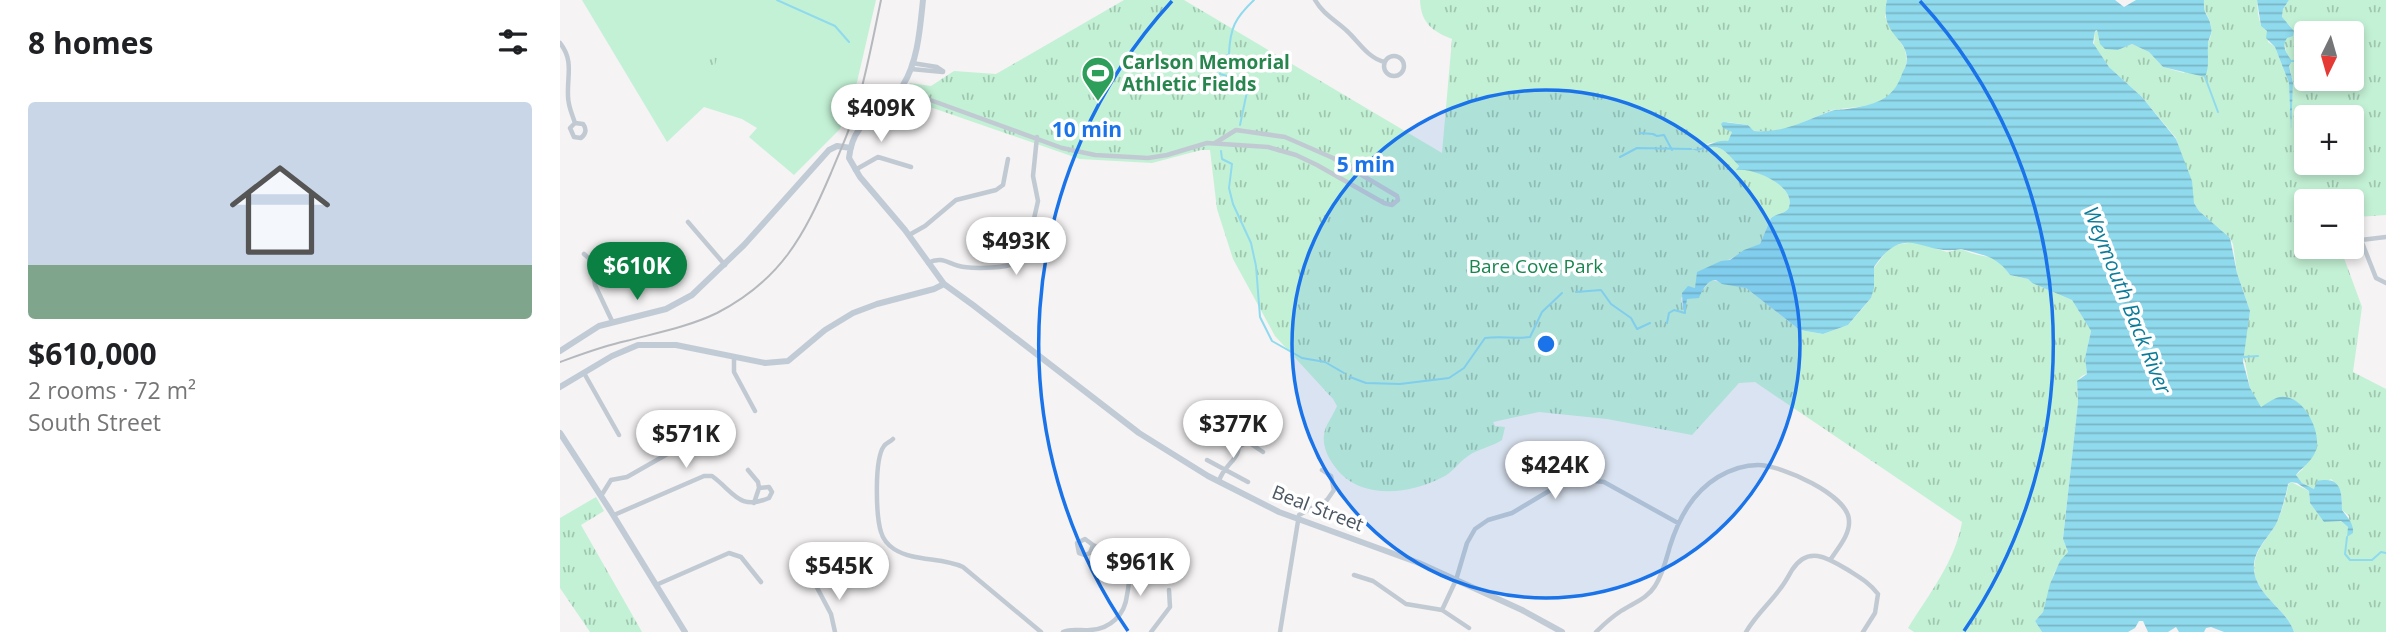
<!DOCTYPE html>
<meta charset="utf-8">
<style>
:root{--surface:#fff;--page:#f6f6f6;--text:#202124;--muted:#757577;--line:#e0e0e0;--accent:#0b8043}
body{margin:0;font-family:"Open Sans",sans-serif;background:var(--page);color:var(--text);height:100vh;display:flex;flex-direction:column;font-size:26px;white-space:nowrap}
*{box-sizing:border-box;margin:0}
p{font-size:23px;color:var(--muted)}
.icon{flex:none;width:38px;height:38px;fill:none;stroke:currentColor;stroke-width:2;stroke-linecap:round;stroke-linejoin:round}
.map{position:relative;flex:1;overflow:hidden}
.details{display:flex;flex-direction:column;background:var(--surface);width:560px}
.details>*{flex:none}
.needle{width:46px;rotate:185deg}
.fabs{position:absolute;left:1734px;top:21px;display:grid;gap:14px}
.fabs a{display:grid;place-items:center;width:70px;height:70px;border-radius:7px;background:var(--surface);box-shadow:0 4px 10px #0003;font-size:35px}
.price{position:absolute;translate:-50% -60px;padding:0 16px;border-radius:24px;background:#fff;color:#222;font-size:23px;line-height:46px;filter:drop-shadow(0 2px 4px #0008)}
.price::after{content:'';position:absolute;left:50%;top:42px;width:21px;height:16px;margin-left:-10px;background:inherit;clip-path:polygon(0 0,100% 0,50% 100%)}
.price.active{background:var(--accent);color:#fff}
ul{padding:0;list-style:none}
li{display:grid;align-content:center;gap:14px;height:371px;padding:0 28px}
li+li{border-top:2px solid var(--line)}
li span{display:grid;place-items:center;height:217px;border-radius:7px;color:#555}
li>.icon{margin-inline-start:auto}
span .icon{width:126px;height:126px;fill:#fffc;stroke-width:1}
li b{font-size:30px}
h2{display:flex;justify-content:space-between;align-items:center;height:84px;padding:0 28px;font-size:30px}
main{display:flex;flex:1;min-height:0}
.map>svg:first-child{display:block}
</style>
<main>
<section class="details">
<h2>8 homes<svg class="icon" aria-label="filters" viewBox="0 0 24 24"><path d="M4 7h16M4 17h16"/><circle cx="9" cy="7" r="2"/><circle cx="15" cy="17" r="2"/></svg></h2>
<ul>
<li><span style="background:linear-gradient(#c9d6e8 75%,#7fa58c 0)"><svg class="icon" aria-label="home" viewBox="0 0 24 24"><path d="M3 11l9-7 9 7M6 9v11h12V9"/></svg></span><div><b>$610,000</b><p>2 rooms · 72 m²</p><p>South Street</p></div></li>
</ul>
</section>
<div class="map">
<svg width="1826" height="632" viewBox="0 0 1826 632">
<defs>
<pattern id="park-tufts" width="24" height="20" patternUnits="userSpaceOnUse" patternTransform="scale(1.75)"><rect width="24" height="20" fill="#c3f1d5"/><path d="M3 7l-1-3M5 7V3M7 7l1-3M15 17l-1-3M17 17v-4M19 17l1-3" fill="none" stroke="#a0c6b0"/></pattern>
<pattern id="water-rules" width="6" height="5" patternUnits="userSpaceOnUse" patternTransform="scale(1.75)"><rect width="6" height="5" fill="#90daee"/><path d="M0 2.5h6" fill="none" stroke="#78b4c4"/></pattern>
</defs>
<rect width="100%" height="100%" fill="#f5f3f3"/>
<!-- grass -->
<path fill="#c3f1d5" d="M 22,0 L 316,0 L 297,82 L 280,129 L 234,175 L 189,137 L 197,128 L 182,119 L 144,107 L 107,142 Z"/>
<!-- park -->
<path fill="url(#park-tufts)" fill-rule="evenodd" d="M 564,0 L 624,0 L 882,153 L 892,39 C 872,31 861,23 860,0 L 1327,0 L 1325,17 L 1345,50 L 1347,61 L 1341,80 L 1332,94 L 1322,101 L 1305,106 L 1272,110 L 1222,131 L 1194,131 L 1188,125 L 1167,122 L 1172,132 L 1168,141 L 1150,143 L 1138,149 L 1133,149 L 1138,151 C 1161,142 1163,149 1179,166 L 1177,169 C 1193,167 1236,186 1229,207 C 1227,214 1216,213 1211,218 L 1200,244 C 1180,256 1145,266 1135,289 L 1133,287 L 1121,298 L 1123,309 L 1127,299 L 1142,291 L 1151,280 L 1186,288 L 1240,330 L 1263,334 L 1288,325 L 1303,308 L 1311,298 L 1314,268 L 1326,252 L 1335,245 L 1355,242 L 1387,252 L 1401,249 C 1404,250 1407,252 1411,253 C 1433,260 1434,252 1450,275 L 1468,279 L 1472,283 L 1512,300 L 1531,331 L 1525,358 L 1527,374 C 1513,377 1518,391 1518,402 L 1503,539 L 1508,552 L 1494,573 L 1483,612 L 1475,621 L 1482,632 L 1354,632 L 1348,628 C 1369,594 1395,562 1402,522 L 1195,382 L 1179,383 L 1132,435 L 1047,419 L 979,412 L 933,422 L 935,426 L 945,427 L 942,440 C 931,447 918,449 908,456 C 899,462 893,472 883,477 C 852,493 808,500 781,474 C 769,461 758,443 767,425 C 770,419 774,413 777,406 L 773,399 L 715,336 L 673,259 L 657,209 L 650,150 L 641,150 L 592,163 L 520,159 L 344,98 L 350,83 L 371,86 L 394,71 L 436,74 Z
M 1644,0 L 1697,0 L 1698,14 L 1701,26 L 1707,31 L 1708,42 L 1715,47 L 1729,83 L 1731,117 L 1733,83 L 1724,42 L 1731,27 L 1722,18 L 1723,9 L 1729,0 L 1826,0 L 1826,215 L 1797,217 L 1796,225 L 1792,225 L 1792,201 L 1746,201 L 1746,247 L 1780,247 L 1802,307 L 1793,372 L 1826,389 L 1826,632 L 1734,632 C 1727,611 1704,600 1696,579 C 1689,557 1704,543 1715,526 C 1719,520 1728,492 1728,485 L 1731,482 L 1749,491 L 1750,503 L 1762,519 L 1781,521 L 1788,527 L 1788,535 L 1789,516 L 1782,510 C 1782,496 1782,489 1771,479 L 1754,489 L 1742,483 L 1736,475 L 1743,469 L 1698,405 L 1690,388 L 1683,352 L 1690,311 L 1677,273 L 1673,244 L 1670,238 L 1639,211 L 1634,203 L 1616,138 L 1582,97 L 1549,67 L 1534,46 L 1535,31 L 1537,30 L 1539,39 L 1558,50 L 1572,44 L 1589,52 L 1603,67 L 1624,73 C 1634,61 1655,43 1651,26 C 1649,14 1643,14 1644,0 ZM 1746,33 L 1792,33 L 1792,79 L 1746,79 ZM 1746,117 L 1792,117 L 1792,163 L 1746,163 Z
M 128,50 L 157,58 L 151,79 L 122,71 Z
M 36,497 L 44,511 L 21,525 L 82,632 L 30,632 L 0,588 L 0,518 Z"/>
<!-- water -->
<path fill="url(#water-rules)" d="M 1327,0 L 1555,0 L 1564,7 L 1576,0 L 1644,0 C 1643,16 1649,14 1651,27 C 1653,33 1649,37 1648,43 C 1647,55 1650,66 1645,77 L 1603,67 L 1589,52 L 1572,44 L 1558,50 L 1545,49 L 1540,44 L 1537,30 L 1535,31 L 1533,43 L 1549,67 L 1582,97 L 1616,139 L 1632,181 L 1634,203 L 1639,211 L 1670,238 L 1677,273 L 1690,311 L 1683,362 L 1690,388 L 1701,407 C 1706,404 1714,398 1720,397 C 1743,393 1762,432 1756,450 C 1752,462 1742,467 1736,475 L 1742,483 L 1754,489 L 1757,481 C 1781,476 1782,491 1782,510 C 1787,517 1794,523 1793,533 L 1787,537 L 1788,527 L 1781,521 L 1764,522 L 1750,503 L 1749,491 L 1737,483 L 1731,482 L 1728,484 C 1727,492 1719,520 1715,526 C 1704,543 1688,556 1696,579 C 1704,600 1727,611 1734,632 L 1664,632 L 1651,627 L 1646,628 L 1644,632 L 1619,632 L 1616,627 L 1608,632 L 1588,632 L 1583,621 L 1579,621 L 1575,628 L 1568,632 L 1482,632 L 1475,621 L 1483,612 L 1490,584 L 1500,561 L 1508,552 L 1503,539 L 1518,402 L 1517,381 L 1527,374 L 1525,358 L 1531,331 L 1512,300 L 1472,283 L 1468,279 L 1450,275 C 1436,255 1422,255 1401,249 C 1363,257 1346,220 1314,267 L 1314,288 L 1311,298 L 1288,325 L 1263,334 L 1240,330 L 1186,288 L 1162,284 L 1156,280 C 1148,279 1142,290 1139,298 L 1127,299 L 1125,311 L 1123,309 L 1122,293 L 1128,286 L 1135,288 L 1137,272 L 1161,261 L 1170,260 L 1184,250 L 1200,244 L 1211,218 C 1216,213 1227,214 1229,207 C 1236,185 1192,167 1176,170 L 1179,166 C 1163,149 1160,142 1138,151 L 1131,149 C 1144,150 1154,139 1168,141 L 1172,132 L 1163,128 L 1161,124 L 1163,122 L 1188,125 L 1194,131 C 1225,133 1243,121 1271,111 C 1276,109 1282,110 1287,109 C 1313,105 1333,101 1342,74 C 1344,69 1347,65 1347,59 C 1347,37 1319,34 1327,0 Z
M 1697,0 L 1729,0 L 1723,9 L 1722,17 L 1734,31 L 1733,36 L 1727,38 C 1721,47 1727,54 1732,61 L 1729,66 L 1733,83 L 1731,132 L 1729,83 L 1715,47 L 1706,38 L 1707,31 L 1701,26 Z"/>
<g fill="none" stroke-linecap="round" stroke-linejoin="round">
<!-- stream -->
<path stroke="#90daee" stroke-width="2" d="M 217,0 L 275,26 L 289,42
M 1732,61 L 1746,62
M 1645,77 L 1658,112
M 680,125 L 689,82 L 660,74 L 665,57 L 669,54 C 670,28 675,18 694,0
M 1080,133 L 1093,134 L 1097,136 L 1104,135 L 1112,150
M 661,151 L 662,159 L 672,164 L 669,188 L 673,204 L 691,243 L 696,266 L 700,317 L 712,341 L 742,358 L 765,362 L 784,373
M 1060,157 L 1077,148 L 1131,149
M 1016,292 L 1041,290 L 1051,304 L 1071,318 L 1077,329 L 1090,323
M 1107,323 L 1109,313 L 1114,310 L 1125,313 L 1125,307
M 1683,357 L 1698,356
M 790,377 L 806,383 L 840,384 L 889,378 L 904,368 L 925,338 C 941,336 955,339 970,337 L 982,312 L 1002,293
M 1787,537 L 1785,554 L 1790,560 L 1812,560 L 1821,552 L 1826,553"/>
<!-- street -->
<path stroke="#c1cad2" stroke-width="4.5" d="M 755,0 C 763,14 775,20 787,31 C 799,42 807,57 824,62
M 0,43 C 14,61 7,75 8,96 C 8,106 12,114 15,123 L 23,124 C 27,129 26,134 21,138 L 14,137 L 10,128 L 15,123
M824 66a10 10 0 1 1 20 0a10 10 0 1 1-20 0Z
M 352,63 L 377,67 L 383,71
M 351,69 L 383,72
M 340,89 L 502,148 L 535,155 L 588,158 L 607,155 L 647,143 L 708,147 L 736,155 L 757,165 L 824,203 L 832,205 L 838,200 L 837,196 L 773,158 L 725,137 L 676,130 L 655,143
M 295,170 L 318,157 L 351,167
M 128,222 L 165,265
M 349,235 L 365,226 L 396,200 L 436,190 L 443,185 L 448,159
M 1826,237 L 1801,240 L 1816,278 L 1826,283
M 24,254 L 31,260 L 35,285 L 52,321
M 368,263 C 383,255 389,265 404,267 C 420,269 445,268 460,262 L 468,245 L 478,201 L 473,176 L 477,137
M 174,357 L 174,372 L 195,411
M 24,373 L 59,435
M 333,439 C 330,442 326,443 324,446 C 314,459 316,516 321,532 C 323,539 328,545 334,549 C 354,562 382,557 403,567 L 481,632
M 680,446 L 688,442 L 703,452
M 647,460 L 688,482
M 659,481 C 665,461 686,459 676,435 L 662,429
M 41,496 L 51,480 L 67,477 L 111,452
M 194,503 L 199,488
M 54,515 L 144,476 L 152,476 C 174,492 179,511 209,498 L 212,492 L 209,487 L 199,488 L 198,482 L 188,470
M 794,575 L 813,581 L 846,604 L 882,610 L 909,628
M 253,580 L 245,580 L 240,575 L 239,569 L 243,564 L 251,563 L 256,569 L 253,580 L 271,614 L 275,632
M 96,585 L 169,553 L 181,557 L 201,582
M 882,610 L 896,580 L 907,543 L 915,529 L 928,520 L 952,513 L 999,485 L 1026,480 L 1044,482 L 1118,523
M 503,632 C 512,628 520,631 530,630 C 550,629 565,615 567,595 C 569,585 571,572 568,562 L 533,545 L 525,539 L 517,543 L 519,553 L 525,555 L 530,553 L 533,545
M 591,632 L 610,607 L 609,590
M 720,632 L 739,515 L 767,500 L 774,490 L 771,476 L 762,470
M 1036,632 C 1043,625 1052,617 1061,611 C 1073,603 1087,599 1095,586 C 1103,574 1106,560 1110,546 C 1119,518 1132,493 1158,477 C 1170,470 1184,465 1198,465 C 1221,465 1289,495 1289,521 C 1290,535 1277,549 1271,559
M 1186,632 C 1195,616 1209,604 1220,589 C 1225,583 1228,577 1232,570 C 1248,545 1268,558 1288,570 C 1299,577 1310,583 1318,594 L 1315,613 L 1303,632"/>
<!-- secondary -->
<path stroke="#c1cbd6" stroke-width="6" d="M 363,0 C 360,28 358,61 343,85 C 324,114 293,117 289,158 L 300,177 L 345,230 L 384,284 L 413,305 L 579,433 L 648,476 L 719,512 L 859,563 L 962,610 L 1002,632
M 0,351 L 39,326 L 106,309 L 132,295 L 184,245 L 269,150 L 277,146 L 291,148
M 0,387 L 52,356 L 78,345 L 116,345 L 205,363 L 228,361 L 265,330 L 293,313 L 317,304 L 374,289 L 384,284
M 0,433 L 50,510 L 125,632"/>
<!-- rail -->
<path stroke="#b5b8bd" stroke-width="2" d="M 0,362 C 22,354 43,346 66,341 C 96,333 128,327 157,313 C 221,280 244,236 271,173 C 281,148 293,124 299,98 C 308,66 314,33 321,0"/>
</g>
<!-- distance rings -->
<circle cx="986" cy="344" r="254" fill="#1a73e8" fill-opacity=".12"/>
<g fill="none" stroke="#1a73e8" stroke-width="3.5">
<circle cx="986" cy="344" r="254"/>
<path d="M568 631A507 507 0 0 1 612 1M1360 1A507 507 0 0 1 1404 631"/>
</g>
<!-- icons -->
<defs>
<symbol id="stadium-pin" viewBox="-11 -11 22 30"><path d="M0 17L-7.5 6A9.5 9.5 0 1 1 7.5 6Z" fill="#2e9e5b" stroke="#fff"/><path d="M0-5a6.5 5 0 1 0 0 10a6.5 5 0 1 0 0-10ZM-3.5-1.8h7v3.6h-7Z" fill="#fff"/></symbol>
</defs>
<g fill-rule="evenodd">
<use href="#stadium-pin" x="519" y="54" width="38" height="52"/>
</g>
<g text-anchor="middle" dominant-baseline="central" stroke-width="7" stroke-linejoin="round" paint-order="stroke">
<!-- leisure labels -->
<g font-size="19" font-weight="bold" fill="#27864d" stroke="#fff" text-anchor="start">
<text x="562" y="62">Carlson Memorial<tspan x="562" dy="22">Athletic Fields</tspan></text>
</g>
<!-- park labels -->
<g font-size="19" fill="#17864f" stroke="#fff">
<text x="976" y="266">Bare Cove Park</text>
</g>
<!-- street labels -->
<g font-size="19" fill="#4a5661" stroke="#fff">
<text transform="translate(758 508) rotate(21)">Beal Street</text>
</g>
<!-- water labels -->
<g font-size="21" font-style="italic" fill="#0c7c9b" stroke="#fff">
<text transform="translate(1568 300) rotate(68)">Weymouth Back River</text>
</g>
</g>
<circle cx="986" cy="344" r="10" fill="#1a73e8" stroke="#fff" stroke-width="3.5"/>
<g font-size="21" text-anchor="middle" font-weight="bold" fill="#1a73e8" stroke="#fff" stroke-width="7" stroke-linejoin="round" paint-order="stroke">
<text x="527" y="137">10 min</text>
<text x="806" y="172">5 min</text>
</g>
</svg>
<div class="fabs">
<a><svg class="needle" viewBox="-14 -14 28 28"><path d="M0-13l5 13h-10z" fill="#e53935"/><path d="M0 13l5-13h-10z" fill="#757577"/></svg></a>
<a>+</a>
<a>−</a>
</div>
<b class="price" style="left:321px;top:144px">$409K</b>
<b class="price" style="left:456px;top:277px">$493K</b>
<b class="price active" style="left:77px;top:302px">$610K</b>
<b class="price" style="left:673px;top:460px">$377K</b>
<b class="price" style="left:126px;top:470px">$571K</b>
<b class="price" style="left:995px;top:501px">$424K</b>
<b class="price" style="left:580px;top:598px">$961K</b>
<b class="price" style="left:279px;top:602px">$545K</b>
</div>
</main>
